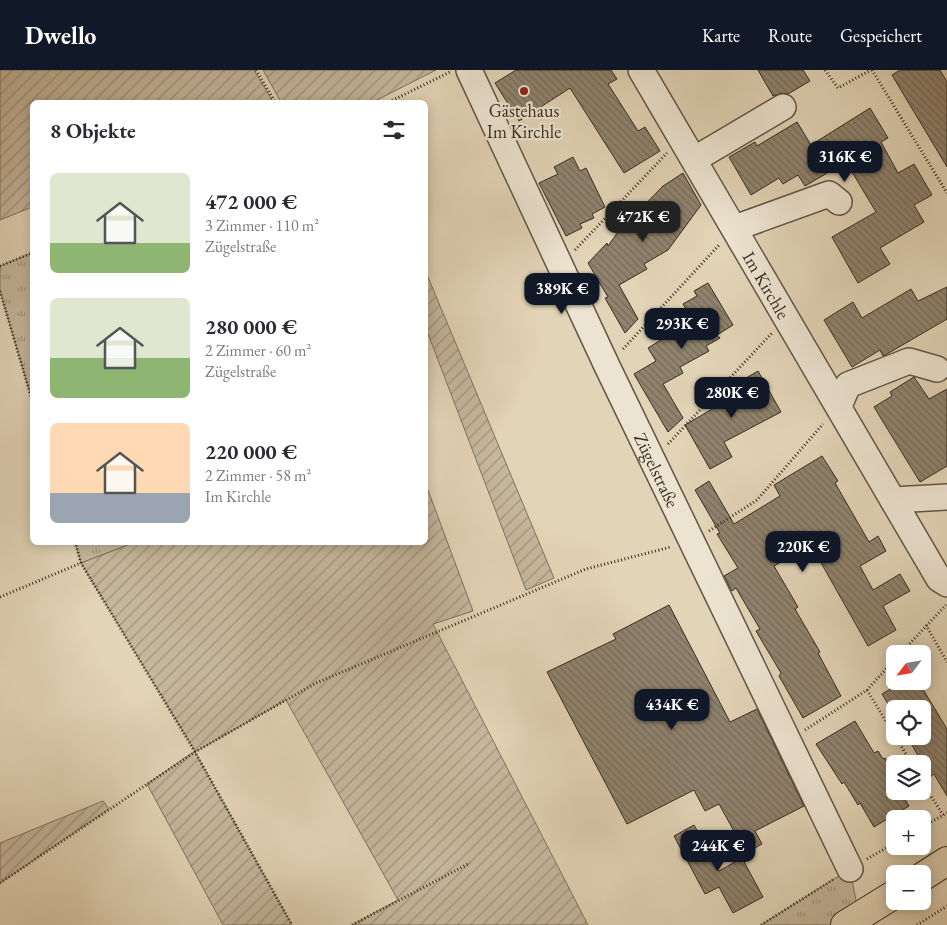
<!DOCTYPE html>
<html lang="de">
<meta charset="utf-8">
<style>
:root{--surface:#fff;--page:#f2f2f3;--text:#2b2b33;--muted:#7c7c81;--accent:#111827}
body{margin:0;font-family:"EB Garamond",serif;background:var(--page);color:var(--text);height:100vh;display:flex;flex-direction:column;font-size:19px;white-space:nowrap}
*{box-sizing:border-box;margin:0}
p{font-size:16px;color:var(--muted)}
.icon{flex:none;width:28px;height:28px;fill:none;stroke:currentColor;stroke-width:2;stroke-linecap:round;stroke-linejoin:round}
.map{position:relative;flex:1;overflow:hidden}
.panel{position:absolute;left:30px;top:30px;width:398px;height:445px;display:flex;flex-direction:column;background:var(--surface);border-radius:8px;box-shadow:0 2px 12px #0003}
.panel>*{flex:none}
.needle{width:32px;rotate:239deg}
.fabs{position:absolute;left:886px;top:575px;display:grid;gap:10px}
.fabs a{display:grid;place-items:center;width:45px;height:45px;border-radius:8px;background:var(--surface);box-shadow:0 2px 12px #0003;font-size:25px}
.price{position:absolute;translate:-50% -42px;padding:0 11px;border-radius:10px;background:var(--accent);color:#fff;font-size:16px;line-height:32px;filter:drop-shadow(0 1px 2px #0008)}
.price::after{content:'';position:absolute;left:50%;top:30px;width:15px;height:11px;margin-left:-8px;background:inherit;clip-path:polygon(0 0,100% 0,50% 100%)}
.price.on{background:#222;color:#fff}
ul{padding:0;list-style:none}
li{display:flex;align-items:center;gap:15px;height:125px;padding:0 20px}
li span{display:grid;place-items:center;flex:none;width:140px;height:100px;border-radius:8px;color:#555}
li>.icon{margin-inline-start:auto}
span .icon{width:60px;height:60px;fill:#fffc;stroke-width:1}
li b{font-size:21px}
h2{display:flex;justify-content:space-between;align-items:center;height:60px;padding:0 20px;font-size:21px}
header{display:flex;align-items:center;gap:30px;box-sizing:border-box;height:70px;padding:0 25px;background:var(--accent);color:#fff}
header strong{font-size:24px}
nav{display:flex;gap:28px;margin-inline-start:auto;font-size:18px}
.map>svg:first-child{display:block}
</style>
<header>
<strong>Dwello</strong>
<nav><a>Karte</a><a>Route</a><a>Gespeichert</a></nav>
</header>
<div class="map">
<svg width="947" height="855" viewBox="0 0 947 855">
<defs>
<pattern id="grass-tufts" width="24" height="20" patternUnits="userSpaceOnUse" patternTransform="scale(1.25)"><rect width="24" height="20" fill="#c5b79c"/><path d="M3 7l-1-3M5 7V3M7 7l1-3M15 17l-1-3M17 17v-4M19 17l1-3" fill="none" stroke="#a1957f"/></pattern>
<pattern id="garden-furrows" width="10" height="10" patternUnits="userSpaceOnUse" patternTransform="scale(1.25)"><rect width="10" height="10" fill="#c5b79c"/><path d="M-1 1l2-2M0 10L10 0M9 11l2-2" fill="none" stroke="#a1957f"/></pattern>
<pattern id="building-back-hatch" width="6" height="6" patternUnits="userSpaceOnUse" patternTransform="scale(1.25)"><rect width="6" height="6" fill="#8f836e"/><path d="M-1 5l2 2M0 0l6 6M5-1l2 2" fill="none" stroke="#766b5a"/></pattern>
</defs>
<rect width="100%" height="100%" fill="#e2d4b6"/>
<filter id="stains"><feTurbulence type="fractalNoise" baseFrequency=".004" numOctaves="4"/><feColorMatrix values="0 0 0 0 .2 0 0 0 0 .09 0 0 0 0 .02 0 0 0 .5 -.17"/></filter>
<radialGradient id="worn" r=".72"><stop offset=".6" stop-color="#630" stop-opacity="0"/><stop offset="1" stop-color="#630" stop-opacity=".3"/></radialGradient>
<!-- grass -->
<path fill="url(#grass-tufts)" stroke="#7e725e" d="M 32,183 L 32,330 L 0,221 L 0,196 Z
M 75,472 L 133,473 L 81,493 Z
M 850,799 L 859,846 L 845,855 L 761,855 Z"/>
<!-- garden -->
<path fill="url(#garden-furrows)" stroke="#7e725e" d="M 0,0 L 254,0 L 273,32 L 32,32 L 32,137 L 0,150 Z
M 263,0 L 436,0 L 373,32 L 281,32 Z
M 425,200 L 554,508 L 526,520 L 425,256 Z
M 425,412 L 473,541 L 433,554 L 588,855 L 352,855 L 398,830 L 286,630 L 195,682 L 292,855 L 223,855 L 147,714 L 195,681 L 81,493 L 133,473 L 425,472 Z
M 103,731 L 109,739 L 0,813 L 0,773 Z"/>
<!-- building -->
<path fill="url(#building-back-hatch)" stroke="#362c1f" d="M 516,0 L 611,0 L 617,9 L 608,14 L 638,61 L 645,57 L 660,81 L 624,103 L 570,18 L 519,51 L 495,13 Z
M 758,0 L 803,0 L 810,11 L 788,24 L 782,23 L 773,26 Z
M 900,0 L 940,0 L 947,12 L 947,97 L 892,5 Z
M 870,38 L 888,68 L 881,72 L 898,103 L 914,94 L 932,125 L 914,135 L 924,152 L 880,178 L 890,194 L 858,213 L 832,167 L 876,142 L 846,92 L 805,116 L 798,105 L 783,114 L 779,108 L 751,125 L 729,87 L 755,72 L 757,76 L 797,52 L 811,75 Z
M 573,87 L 580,101 L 586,98 L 605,137 L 592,144 L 594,148 L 580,154 L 582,158 L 566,166 L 539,113 L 558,104 L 554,97 Z
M 683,103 L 701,135 L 668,180 L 644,194 L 647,199 L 619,215 L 638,249 L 625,263 L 605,228 L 608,227 L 588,193 L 607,173 L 608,176 L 618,162 L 663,116 Z
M 708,213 L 733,255 L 717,265 L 720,268 L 706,276 L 709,281 L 680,297 L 683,303 L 663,314 L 683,348 L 668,362 L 634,304 L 656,291 L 648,278 L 664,268 L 662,264 L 677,255 L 672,247 L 686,239 L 683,234 L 697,226 L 694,221 Z
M 947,217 L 947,249 L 887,284 L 883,286 L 880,280 L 852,297 L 824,250 L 853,232 L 862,248 L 911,219 L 918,231 Z
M 758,301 L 781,342 L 724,372 L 732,387 L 710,399 L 685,355 L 736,325 L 731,317 Z
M 914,307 L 929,329 L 947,319 L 947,396 L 920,412 L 874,337 L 892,326 L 890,322 Z
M 822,386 L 838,411 L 835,413 L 869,472 L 878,466 L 886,481 L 860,496 L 873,520 L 900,504 L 910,521 L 883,536 L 896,560 L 868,576 L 811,475 L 774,496 L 798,537 L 795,539 L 820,582 L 818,583 L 841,626 L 803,648 L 779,606 L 781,603 L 756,561 L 760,559 L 736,518 L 732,521 L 724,506 L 738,498 L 717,464 L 720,463 L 695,420 L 709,411 L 734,454 L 780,426 L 774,415 Z
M 669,535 L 730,652 L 757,639 L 804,736 L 755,761 L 762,774 L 746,783 L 719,734 L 705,741 L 694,720 L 627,754 L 547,602 L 616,569 L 613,564 Z
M 904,611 L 918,611 L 947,659 L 947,726 L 934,704 L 930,707 L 907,666 L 922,666 L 922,639 L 891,639 L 882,624 Z
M 855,651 L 874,683 L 878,681 L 883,689 L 885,688 L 895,706 L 895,721 L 900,721 L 909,736 L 874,757 L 860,733 L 858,735 L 844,712 L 842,714 L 816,674 Z
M 694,755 L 719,801 L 742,788 L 763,827 L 733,843 L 719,817 L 705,824 L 674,766 Z"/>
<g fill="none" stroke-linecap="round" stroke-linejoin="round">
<defs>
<g id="minor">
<path id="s1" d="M 469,0 L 607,296 L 850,799"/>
<path id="s2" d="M 641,0 L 939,509 L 947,514"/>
<path d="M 695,89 L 783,37"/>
<path d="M 735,158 L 829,124 L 839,132"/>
<path d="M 839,336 L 848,315 L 909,291 L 937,299"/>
<path d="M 893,430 L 947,427"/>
</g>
<path id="major" d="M 922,807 L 947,791
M 845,855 L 895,824"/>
</defs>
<!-- minor casing -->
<use href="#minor" stroke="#615645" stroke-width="28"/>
<!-- major casing -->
<use href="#major" stroke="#362c1f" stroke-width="30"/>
<!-- path -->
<path stroke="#362c1f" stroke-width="3" stroke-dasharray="1 2.5" stroke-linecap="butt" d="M 256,0 L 275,32
M 825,0 L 838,18 L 871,0
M 872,0 L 947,123
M 389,32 L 450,2
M 575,180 L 667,83
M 0,196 L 32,183
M 0,221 L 32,330
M 623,279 L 720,174
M 668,374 L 772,263
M 709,461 L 757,430 L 823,354
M 75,472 L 81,493 L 195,682 L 292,855
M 0,527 L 81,493
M 926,555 L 947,592
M 900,584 L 946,535
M 867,620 L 912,694
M 805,660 L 867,620 L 895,589
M 922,712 L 943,745
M 922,757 L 947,743
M 867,789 L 895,773
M 0,813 L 195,682 L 316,613 L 586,499 L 671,477
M 352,855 L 470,793
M 761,855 L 834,809
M 917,855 L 947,836"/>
<!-- minor -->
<use href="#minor" stroke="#ece3d0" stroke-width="25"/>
<!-- major -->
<use href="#major" stroke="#e2d4b6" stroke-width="28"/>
</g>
<!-- markers -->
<circle fill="#8f2418" stroke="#ece3d0" stroke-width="2" cx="524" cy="21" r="5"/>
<g text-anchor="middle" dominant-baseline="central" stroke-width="4.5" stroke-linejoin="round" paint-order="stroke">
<!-- poi labels -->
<g font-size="18" fill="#362c1f" stroke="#ece3d0">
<text x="524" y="40">Gästehaus<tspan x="524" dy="21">Im Kirchle</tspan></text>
</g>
<!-- street labels -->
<g font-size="18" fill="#362c1f" stroke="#ece3d0">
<text stroke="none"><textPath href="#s2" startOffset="249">Im Kirchle</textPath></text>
<text stroke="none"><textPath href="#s1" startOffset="442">Zügelstraße</textPath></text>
</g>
</g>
<rect width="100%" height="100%" filter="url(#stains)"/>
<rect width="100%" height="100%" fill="url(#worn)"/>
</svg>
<div class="fabs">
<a><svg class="needle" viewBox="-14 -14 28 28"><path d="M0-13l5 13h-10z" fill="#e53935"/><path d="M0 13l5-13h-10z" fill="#7c7c81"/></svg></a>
<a><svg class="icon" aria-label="locate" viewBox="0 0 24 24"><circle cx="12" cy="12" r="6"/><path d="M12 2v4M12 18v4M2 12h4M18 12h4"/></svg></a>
<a><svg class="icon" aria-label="layers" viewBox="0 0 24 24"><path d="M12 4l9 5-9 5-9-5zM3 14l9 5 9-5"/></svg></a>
<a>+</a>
<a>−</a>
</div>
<b class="price" style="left:845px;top:113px">316K €</b>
<b class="price on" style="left:643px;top:173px">472K €</b>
<b class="price" style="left:562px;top:245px">389K €</b>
<b class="price" style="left:682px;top:280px">293K €</b>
<b class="price" style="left:732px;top:349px">280K €</b>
<b class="price" style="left:803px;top:503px">220K €</b>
<b class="price" style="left:672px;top:661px">434K €</b>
<b class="price" style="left:718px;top:802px">244K €</b>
<section class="panel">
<h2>8 Objekte<svg class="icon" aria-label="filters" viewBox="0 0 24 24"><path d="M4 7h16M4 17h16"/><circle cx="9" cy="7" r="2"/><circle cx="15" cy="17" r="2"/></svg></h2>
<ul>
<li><span style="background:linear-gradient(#dfe7d0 70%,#8fb573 0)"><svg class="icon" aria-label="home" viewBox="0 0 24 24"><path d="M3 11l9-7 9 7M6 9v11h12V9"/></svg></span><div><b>472 000 €</b><p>3 Zimmer · 110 m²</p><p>Zügelstraße</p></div></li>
<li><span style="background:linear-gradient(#dfe7d0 60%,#8fb573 0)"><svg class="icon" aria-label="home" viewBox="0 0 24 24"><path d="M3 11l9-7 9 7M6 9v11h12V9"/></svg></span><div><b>280 000 €</b><p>2 Zimmer · 60 m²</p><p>Zügelstraße</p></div></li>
<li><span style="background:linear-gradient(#ffd9b3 70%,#9aa5b1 0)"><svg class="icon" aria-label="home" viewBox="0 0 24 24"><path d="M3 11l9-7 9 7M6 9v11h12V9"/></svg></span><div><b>220 000 €</b><p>2 Zimmer · 58 m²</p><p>Im Kirchle</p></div></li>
</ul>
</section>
</div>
